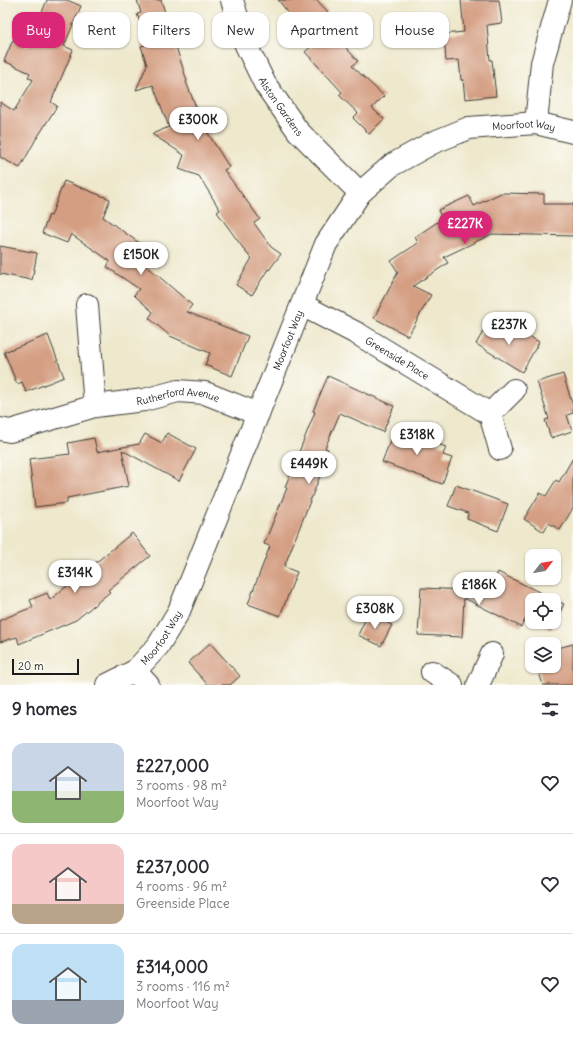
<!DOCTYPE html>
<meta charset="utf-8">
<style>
:root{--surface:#fff;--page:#f7f7f7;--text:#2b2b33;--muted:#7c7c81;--line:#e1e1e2;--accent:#db2777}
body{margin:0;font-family:Delius,sans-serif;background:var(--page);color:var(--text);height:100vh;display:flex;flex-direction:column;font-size:15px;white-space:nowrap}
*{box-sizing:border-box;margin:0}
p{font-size:13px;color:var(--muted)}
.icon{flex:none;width:22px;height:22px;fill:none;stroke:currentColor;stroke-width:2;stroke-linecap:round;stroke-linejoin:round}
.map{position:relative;height:685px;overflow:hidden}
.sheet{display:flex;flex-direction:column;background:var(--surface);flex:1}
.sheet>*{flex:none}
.top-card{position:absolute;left:12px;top:12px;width:549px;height:36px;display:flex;gap:8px}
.needle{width:26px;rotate:59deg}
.controls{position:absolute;left:525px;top:549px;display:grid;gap:8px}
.controls a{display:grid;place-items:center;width:36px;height:36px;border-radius:8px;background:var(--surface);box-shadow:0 1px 3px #0004;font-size:20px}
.scale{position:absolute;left:12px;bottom:10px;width:67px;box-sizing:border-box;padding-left:4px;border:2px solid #1c1c1c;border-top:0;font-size:11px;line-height:14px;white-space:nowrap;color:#1c1c1c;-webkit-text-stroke:3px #fdfcf7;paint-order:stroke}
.price{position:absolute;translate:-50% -34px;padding:0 9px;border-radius:14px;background:#fff;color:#222;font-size:13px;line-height:26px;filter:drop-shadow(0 1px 2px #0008)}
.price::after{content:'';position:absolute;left:50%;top:24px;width:12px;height:9px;margin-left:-6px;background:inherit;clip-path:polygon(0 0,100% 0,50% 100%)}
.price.current{background:var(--accent);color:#fff}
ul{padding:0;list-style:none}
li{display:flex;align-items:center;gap:12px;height:100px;padding:0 12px}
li+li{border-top:1px solid var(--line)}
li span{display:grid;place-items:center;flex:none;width:112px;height:80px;border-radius:12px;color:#555}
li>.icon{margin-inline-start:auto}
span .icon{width:48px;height:48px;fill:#fffc;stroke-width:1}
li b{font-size:17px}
h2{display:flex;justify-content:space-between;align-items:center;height:48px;padding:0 12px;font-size:17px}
.pill{padding:0 14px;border-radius:12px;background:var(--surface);box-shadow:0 1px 3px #0004;font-size:14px;line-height:36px}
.pill.current{background:var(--accent);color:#fff}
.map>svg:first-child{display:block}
</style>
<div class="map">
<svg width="573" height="685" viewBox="0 0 573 685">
<rect width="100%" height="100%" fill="#fdfcf7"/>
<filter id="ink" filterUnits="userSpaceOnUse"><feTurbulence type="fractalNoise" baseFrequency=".025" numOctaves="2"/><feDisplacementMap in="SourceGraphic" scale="8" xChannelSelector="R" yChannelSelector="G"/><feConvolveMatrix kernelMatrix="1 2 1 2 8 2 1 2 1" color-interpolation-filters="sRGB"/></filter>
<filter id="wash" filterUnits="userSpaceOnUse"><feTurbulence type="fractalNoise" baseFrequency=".012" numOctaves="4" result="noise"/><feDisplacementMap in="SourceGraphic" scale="16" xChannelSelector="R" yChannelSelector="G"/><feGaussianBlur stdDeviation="0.9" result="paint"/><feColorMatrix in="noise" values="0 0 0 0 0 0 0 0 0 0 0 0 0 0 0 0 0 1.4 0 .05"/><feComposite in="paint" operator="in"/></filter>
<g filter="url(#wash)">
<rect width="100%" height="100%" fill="#eee8cc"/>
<g id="blocks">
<!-- building -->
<path fill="#d49e82" d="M 47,0 L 67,0 L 81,6 L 64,46 L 73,50 L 51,102 L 57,106 L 37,138 L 37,137 L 20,168 L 0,157 L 0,102 L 14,111 L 33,80 L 28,77 L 30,73 L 4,61 L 13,40 L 28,47 Z
M 137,0 L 161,0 L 187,81 L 186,82 L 204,127 L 229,167 L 224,170 L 260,219 L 254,223 L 271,247 L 281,254 L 269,270 L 268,269 L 252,295 L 236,285 L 252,258 L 248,255 L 217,212 L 220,210 L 199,176 L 179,169 L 184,155 L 152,134 L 169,127 L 153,85 L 136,90 L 147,65 L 141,46 L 148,44 L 137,14 L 141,13 Z
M 278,0 L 317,0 L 328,12 L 320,19 L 358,61 L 352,66 L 384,96 L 372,108 L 384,119 L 369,134 L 353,118 L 358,113 L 339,95 L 342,92 L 305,52 L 314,44 Z
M 461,0 L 499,0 L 502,23 L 487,25 L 490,60 L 492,60 L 496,96 L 465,99 L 463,80 L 461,80 L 459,60 L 446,61 L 444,34 L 464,32 Z
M 64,181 L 110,199 L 103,217 L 149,250 L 141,261 L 192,305 L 187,312 L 248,336 L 232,376 L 205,365 L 210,353 L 170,336 L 149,318 L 153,312 L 134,295 L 139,289 L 107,267 L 110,261 L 71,234 L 67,243 L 42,233 L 49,215 L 51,216 Z
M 501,193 L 544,194 L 544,204 L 573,204 L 573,236 L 492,234 L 444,257 L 448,263 L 413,286 L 431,295 L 408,336 L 374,318 L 398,272 L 391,261 L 418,243 L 415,237 L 442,219 L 438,210 L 469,196 L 474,206 Z
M 0,246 L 37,253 L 32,280 L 0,274 Z
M 488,323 L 507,334 L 512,326 L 539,342 L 522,372 L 476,344 Z
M 48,335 L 64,377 L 26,392 L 22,382 L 17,384 L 4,352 Z
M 563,374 L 573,406 L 573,413 L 567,415 L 572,431 L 551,438 L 545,420 L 549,419 L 537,382 Z
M 328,376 L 394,406 L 383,432 L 340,413 L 325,448 L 328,449 L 317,475 L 320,476 L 284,567 L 297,572 L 280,616 L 248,604 L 270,546 L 264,544 L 287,488 L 285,487 L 315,412 L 313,411 Z
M 395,428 L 446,447 L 443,455 L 452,458 L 442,484 L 382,462 Z
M 167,433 L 196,449 L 179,481 L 122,450 L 129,486 L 67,498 L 67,503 L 35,507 L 29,459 L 70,454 L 68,443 L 94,438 L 97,452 L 139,444 L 145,434 L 162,443 Z
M 573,458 L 573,508 L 560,530 L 549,523 L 544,532 L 524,519 L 540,493 L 546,496 L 556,480 L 559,482 Z
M 456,485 L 508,504 L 498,531 L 467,519 L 468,513 L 448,506 Z
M 132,533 L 150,556 L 108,590 L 110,592 L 76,620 L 19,644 L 17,637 L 0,642 L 0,620 L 33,607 L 30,600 L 47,593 L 50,600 Z
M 498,572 L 564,604 L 551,630 L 534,622 L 554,622 L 554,600 L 532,600 L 532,621 L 526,618 L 521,627 L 464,598 L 462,637 L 418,635 L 421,588 L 489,591 Z
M 368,614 L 392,625 L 381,646 L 358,635 Z
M 210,643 L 240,676 L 230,685 L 208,685 L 188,663 Z
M 573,644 L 573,685 L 543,685 L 537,666 L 554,666 L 554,649 Z"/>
</g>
</g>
<g filter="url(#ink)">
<use href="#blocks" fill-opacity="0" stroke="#3c3b36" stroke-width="1"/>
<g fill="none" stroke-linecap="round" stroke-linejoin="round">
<defs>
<g id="minor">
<path id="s1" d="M 232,0 L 245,43 L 265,84 L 298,131 L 360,193"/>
<path d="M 536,123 L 542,63 L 560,0"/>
<path d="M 87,305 L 95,406"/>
<path id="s2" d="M 302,305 L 358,334 L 490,414 L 500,449"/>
<path d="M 490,414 L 514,390"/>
<path id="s3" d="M 0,429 L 10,431 L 95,406 L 144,400 L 178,391 L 205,393 L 258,414"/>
<path d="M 135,671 L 148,685"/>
<path d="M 432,672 L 452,685"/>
<path id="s4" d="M 107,685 L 135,671 L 158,646 L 179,611 L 326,244 L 360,193 L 392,165 L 432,143 L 469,128 L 536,123 L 573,132"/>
<path d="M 478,685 L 492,654"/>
</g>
</defs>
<!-- minor casing -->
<use href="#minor" stroke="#3c3b36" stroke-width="24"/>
<!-- minor -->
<use href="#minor" stroke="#fff" stroke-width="22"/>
</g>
</g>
<g text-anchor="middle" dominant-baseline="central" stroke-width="3" stroke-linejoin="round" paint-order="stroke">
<!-- street labels -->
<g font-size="10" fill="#1c1c1c" stroke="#fdfcf7">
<text stroke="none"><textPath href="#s1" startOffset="118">Alston Gardens</textPath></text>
<text stroke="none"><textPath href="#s4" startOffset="746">Moorfoot Way</textPath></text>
<text stroke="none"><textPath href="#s4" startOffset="398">Moorfoot Way</textPath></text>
<text stroke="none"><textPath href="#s2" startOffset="109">Greenside Place</textPath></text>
<text stroke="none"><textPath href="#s3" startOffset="183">Rutherford Avenue</textPath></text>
<text stroke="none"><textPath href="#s4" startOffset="74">Moorfoot Way</textPath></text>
</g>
</g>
</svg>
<div class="controls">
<a><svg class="needle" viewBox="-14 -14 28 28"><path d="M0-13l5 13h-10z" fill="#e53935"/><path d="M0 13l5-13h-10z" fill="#7c7c81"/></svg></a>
<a><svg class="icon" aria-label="locate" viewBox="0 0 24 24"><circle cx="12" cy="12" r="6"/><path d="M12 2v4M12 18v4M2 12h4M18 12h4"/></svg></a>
<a><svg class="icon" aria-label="layers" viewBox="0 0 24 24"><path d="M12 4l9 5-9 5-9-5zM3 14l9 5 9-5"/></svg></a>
</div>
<div class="scale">20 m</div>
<b class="price" style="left:198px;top:141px">£300K</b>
<b class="price current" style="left:465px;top:245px">£227K</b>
<b class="price" style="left:141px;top:276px">£150K</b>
<b class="price" style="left:509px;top:346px">£237K</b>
<b class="price" style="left:417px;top:456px">£318K</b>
<b class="price" style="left:309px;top:485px">£449K</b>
<b class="price" style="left:75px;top:594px">£314K</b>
<b class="price" style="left:479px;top:606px">£186K</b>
<b class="price" style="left:375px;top:630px">£308K</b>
<div class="top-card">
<a class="pill current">Buy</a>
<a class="pill">Rent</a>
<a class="pill">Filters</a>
<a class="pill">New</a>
<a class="pill">Apartment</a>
<a class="pill">House</a>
</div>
</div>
<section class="sheet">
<h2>9 homes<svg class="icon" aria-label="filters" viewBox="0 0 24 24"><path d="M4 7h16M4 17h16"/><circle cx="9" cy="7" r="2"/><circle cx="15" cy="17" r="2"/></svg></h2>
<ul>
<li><span style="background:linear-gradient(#c9d6e8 60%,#8fb573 0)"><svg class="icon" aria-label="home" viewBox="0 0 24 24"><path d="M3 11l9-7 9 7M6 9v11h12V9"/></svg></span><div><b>£227,000</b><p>3 rooms · 98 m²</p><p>Moorfoot Way</p></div><svg class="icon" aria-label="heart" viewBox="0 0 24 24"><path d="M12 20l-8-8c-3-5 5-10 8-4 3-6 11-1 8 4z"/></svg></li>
<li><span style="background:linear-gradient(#f6c9c9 75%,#b9a48a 0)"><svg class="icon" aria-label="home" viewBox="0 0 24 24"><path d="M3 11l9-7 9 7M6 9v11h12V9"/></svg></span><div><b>£237,000</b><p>4 rooms · 96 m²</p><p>Greenside Place</p></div><svg class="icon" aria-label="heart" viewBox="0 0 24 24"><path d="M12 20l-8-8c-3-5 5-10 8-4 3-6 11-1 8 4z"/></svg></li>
<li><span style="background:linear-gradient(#bfe0f5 70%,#9aa5b1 0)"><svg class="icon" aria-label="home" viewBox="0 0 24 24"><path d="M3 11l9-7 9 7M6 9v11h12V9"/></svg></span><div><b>£314,000</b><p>3 rooms · 116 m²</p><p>Moorfoot Way</p></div><svg class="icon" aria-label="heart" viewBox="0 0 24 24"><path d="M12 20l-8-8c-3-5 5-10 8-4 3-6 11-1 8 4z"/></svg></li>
</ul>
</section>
